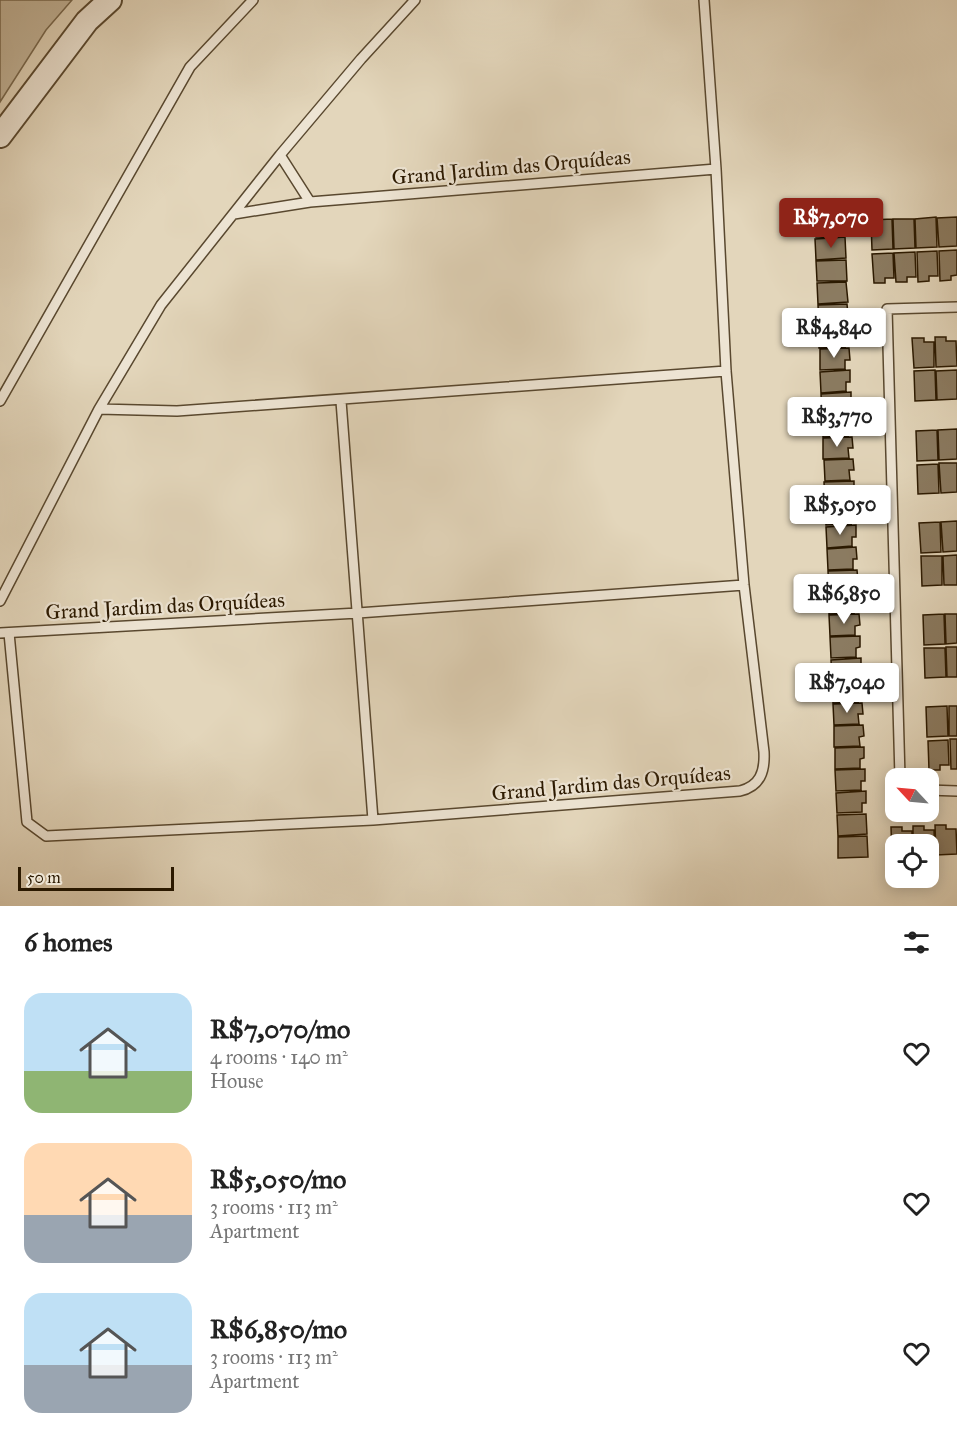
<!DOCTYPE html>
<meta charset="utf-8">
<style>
:root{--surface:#fff;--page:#f6f6f6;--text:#222;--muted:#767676;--accent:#8f2418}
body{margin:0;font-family:"IM FELL Great Primer",serif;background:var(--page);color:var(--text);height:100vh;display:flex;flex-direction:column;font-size:22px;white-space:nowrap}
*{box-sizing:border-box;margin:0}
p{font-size:20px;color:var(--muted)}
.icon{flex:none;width:33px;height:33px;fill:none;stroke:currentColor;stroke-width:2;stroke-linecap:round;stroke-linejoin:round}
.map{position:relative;height:906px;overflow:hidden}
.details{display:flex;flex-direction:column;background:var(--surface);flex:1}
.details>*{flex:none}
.needle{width:39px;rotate:296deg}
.buttons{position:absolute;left:885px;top:768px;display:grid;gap:12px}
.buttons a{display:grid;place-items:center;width:54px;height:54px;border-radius:12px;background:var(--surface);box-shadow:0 3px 15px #0003;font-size:30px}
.scale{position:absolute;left:18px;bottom:15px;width:156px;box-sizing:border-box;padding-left:6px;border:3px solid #2b1900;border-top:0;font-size:16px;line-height:21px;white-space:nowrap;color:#2b1900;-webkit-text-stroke:4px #ede4d3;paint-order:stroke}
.price{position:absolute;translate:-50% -51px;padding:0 14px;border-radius:6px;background:#fff;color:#222;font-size:20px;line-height:39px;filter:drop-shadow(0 2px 3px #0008)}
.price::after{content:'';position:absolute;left:50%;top:36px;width:18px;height:14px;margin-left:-9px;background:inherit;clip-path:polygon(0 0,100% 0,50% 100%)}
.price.selected{background:var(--accent);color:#fff}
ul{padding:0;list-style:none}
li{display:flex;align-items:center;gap:18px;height:150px;padding:0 24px}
li span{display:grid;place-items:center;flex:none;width:168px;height:120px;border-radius:18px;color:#555}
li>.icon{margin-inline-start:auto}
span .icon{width:72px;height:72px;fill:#fffc;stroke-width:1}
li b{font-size:26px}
h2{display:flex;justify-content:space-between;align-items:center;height:72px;padding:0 24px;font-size:26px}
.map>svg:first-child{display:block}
</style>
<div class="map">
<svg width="957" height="906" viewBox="0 0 957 906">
<rect width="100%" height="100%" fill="#e3d6bb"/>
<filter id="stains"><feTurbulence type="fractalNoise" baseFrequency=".00333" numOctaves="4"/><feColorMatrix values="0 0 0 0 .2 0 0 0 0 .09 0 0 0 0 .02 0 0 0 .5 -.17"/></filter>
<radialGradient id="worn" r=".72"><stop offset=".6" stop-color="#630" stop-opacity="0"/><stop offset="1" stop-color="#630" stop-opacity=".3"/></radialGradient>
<!-- green -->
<path fill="#c4b69b" stroke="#78684e" stroke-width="1.5" d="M 0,0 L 72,0 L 46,30 L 0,102 Z"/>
<!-- building -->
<path fill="#8b7b61" stroke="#2b1900" stroke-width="1.5" d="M 844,215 L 845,236 L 816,237 L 814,216 Z
M 936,217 L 937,247 L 916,248 L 915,219 Z
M 957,217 L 957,246 L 939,247 L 937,218 Z
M 892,219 L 893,249 L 872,250 L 871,220 Z
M 893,219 L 914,219 L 915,248 L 894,249 Z
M 845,237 L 846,258 L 816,260 L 815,239 Z
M 957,250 L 957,275 L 951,276 L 951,280 L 940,281 L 939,251 Z
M 937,251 L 938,276 L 929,276 L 929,281 L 918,282 L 917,252 Z
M 915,252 L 916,277 L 907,277 L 907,282 L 896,282 L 894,253 Z
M 893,253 L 894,278 L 885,278 L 885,283 L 874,283 L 872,254 Z
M 846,260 L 847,281 L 817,281 L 816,261 Z
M 846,282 L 848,302 L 818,304 L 817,283 Z
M 847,304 L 848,315 L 844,315 L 844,325 L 819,326 L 818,305 Z
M 848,326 L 849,337 L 844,337 L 845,347 L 819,348 L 819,327 Z
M 935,337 L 946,337 L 946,341 L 956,341 L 957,366 L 936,367 Z
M 912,338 L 924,338 L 924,342 L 934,342 L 934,367 L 914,368 Z
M 849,348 L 850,360 L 845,360 L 845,369 L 820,370 L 820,349 Z
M 850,370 L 850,382 L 846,382 L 846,391 L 821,393 L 820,372 Z
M 935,370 L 936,400 L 915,401 L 914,371 Z
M 957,370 L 957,399 L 937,400 L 936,371 Z
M 851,392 L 851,404 L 847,404 L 847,414 L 822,415 L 821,394 Z
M 852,415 L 852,426 L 848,426 L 848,436 L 823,437 L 822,416 Z
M 957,429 L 957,459 L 939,460 L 938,430 Z
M 937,430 L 938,460 L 917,461 L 916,431 Z
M 852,437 L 853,448 L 848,448 L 849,458 L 823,459 L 823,438 Z
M 853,459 L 854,470 L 849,470 L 850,480 L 825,481 L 824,460 Z
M 939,463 L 957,463 L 957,492 L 941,493 Z
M 938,464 L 939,493 L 918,494 L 917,465 Z
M 854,481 L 854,492 L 850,493 L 850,502 L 825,503 L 824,482 Z
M 855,503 L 855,514 L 851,515 L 851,524 L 826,525 L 825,505 Z
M 957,521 L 957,551 L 943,552 L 941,522 Z
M 940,522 L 941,552 L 921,553 L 919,523 Z
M 856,525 L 856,537 L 852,537 L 852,546 L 827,548 L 826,527 Z
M 856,547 L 857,559 L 853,559 L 853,569 L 828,570 L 827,549 Z
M 957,555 L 957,585 L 944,585 L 943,556 Z
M 921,556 L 942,556 L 942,585 L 922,586 Z
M 857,570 L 858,581 L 853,581 L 854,591 L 829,592 L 828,571 Z
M 858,592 L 858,603 L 854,603 L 854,613 L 829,614 L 829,593 Z
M 859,614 L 860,625 L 855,626 L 855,635 L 830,636 L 829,615 Z
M 944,614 L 945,644 L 924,645 L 923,615 Z
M 945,614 L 957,614 L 957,643 L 946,644 Z
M 860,636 L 860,647 L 856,648 L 856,657 L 831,658 L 830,637 Z
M 946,647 L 957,647 L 957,677 L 947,677 Z
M 924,648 L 945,648 L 946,677 L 925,678 Z
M 861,658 L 861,670 L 857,670 L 857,679 L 832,681 L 831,660 Z
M 861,680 L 862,692 L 857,692 L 858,702 L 833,703 L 832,682 Z
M 862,703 L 863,714 L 858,714 L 859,724 L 834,725 L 833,704 Z
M 947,706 L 948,736 L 927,737 L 926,707 Z
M 949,706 L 957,706 L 957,736 L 949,736 Z
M 863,725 L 864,736 L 859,737 L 860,746 L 834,747 L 834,726 Z
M 950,739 L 957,739 L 957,769 L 951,769 Z
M 948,740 L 949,765 L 940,765 L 940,770 L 929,770 L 928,741 Z
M 864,747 L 864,758 L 860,759 L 860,768 L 835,769 L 835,748 Z
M 865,769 L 865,781 L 861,781 L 861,790 L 836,791 L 835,770 Z
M 866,791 L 866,803 L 862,803 L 862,812 L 837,813 L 836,793 Z
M 866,814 L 867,834 L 838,836 L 837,815 Z
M 935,825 L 946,825 L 946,829 L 956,829 L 957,854 L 936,855 Z
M 913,826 L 924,826 L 924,830 L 934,830 L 935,855 L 928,855 L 928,844 L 913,844 Z
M 891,827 L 902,827 L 902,831 L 912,831 L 912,844 L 896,844 L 896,857 L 892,857 Z
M 867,836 L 868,857 L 838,858 L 838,837 Z"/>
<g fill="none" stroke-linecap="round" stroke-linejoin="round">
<defs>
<path id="service" d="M 280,155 L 310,202
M 234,214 L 310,202 L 716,169
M 0,401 L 190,67 L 253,0
M 341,401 L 373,820
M 99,409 L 177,411 L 726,371
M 0,601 L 99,409 L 161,305 L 280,155 L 361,59 L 415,0
M 0,633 L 358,613 L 744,585
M 9,633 L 27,822 L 46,836 L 373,820 L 740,791 C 760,786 765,772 764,752 L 744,585 L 726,371 L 716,169 L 704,0
M 900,778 L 887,309 L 957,307
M 928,790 L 957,791"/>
<path id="tertiary" d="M 0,136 L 87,21 L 110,0"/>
</defs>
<!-- service casing -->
<use href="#service" stroke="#59482f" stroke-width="12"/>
<!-- tertiary casing -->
<use href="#tertiary" stroke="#59482f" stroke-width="26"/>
<!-- service -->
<use href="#service" stroke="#ede4d3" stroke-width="9"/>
<!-- tertiary -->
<use href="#tertiary" stroke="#ede4d3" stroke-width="22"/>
</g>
<g text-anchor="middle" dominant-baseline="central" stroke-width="4.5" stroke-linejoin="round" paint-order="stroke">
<!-- street labels -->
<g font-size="21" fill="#2b1900" stroke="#ede4d3">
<text transform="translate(511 167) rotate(-5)">Grand Jardim das Orquídeas</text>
<text transform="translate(165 606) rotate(-3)">Grand Jardim das Orquídeas</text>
<text transform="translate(611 783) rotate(-5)">Grand Jardim das Orquídeas</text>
</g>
</g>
<rect width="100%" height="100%" filter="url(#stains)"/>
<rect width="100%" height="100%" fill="url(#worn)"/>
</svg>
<div class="buttons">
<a><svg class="needle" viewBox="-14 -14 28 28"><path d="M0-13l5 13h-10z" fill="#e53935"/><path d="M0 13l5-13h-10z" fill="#767676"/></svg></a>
<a><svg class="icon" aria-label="locate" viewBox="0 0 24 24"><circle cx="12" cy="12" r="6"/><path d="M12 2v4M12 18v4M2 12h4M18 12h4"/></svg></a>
</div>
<div class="scale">50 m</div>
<b class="price selected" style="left:831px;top:249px">R$7,070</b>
<b class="price" style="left:834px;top:359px">R$4,840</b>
<b class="price" style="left:837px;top:448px">R$3,770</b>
<b class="price" style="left:840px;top:536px">R$5,050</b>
<b class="price" style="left:844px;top:625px">R$6,850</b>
<b class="price" style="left:847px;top:714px">R$7,040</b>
</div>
<section class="details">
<h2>6 homes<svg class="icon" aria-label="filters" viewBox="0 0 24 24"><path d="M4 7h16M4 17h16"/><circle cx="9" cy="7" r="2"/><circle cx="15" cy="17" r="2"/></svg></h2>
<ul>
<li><span style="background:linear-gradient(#bfe0f5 65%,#8fb573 0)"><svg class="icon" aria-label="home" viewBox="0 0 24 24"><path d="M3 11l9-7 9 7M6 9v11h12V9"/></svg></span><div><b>R$7,070/mo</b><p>4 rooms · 140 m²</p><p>House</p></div><svg class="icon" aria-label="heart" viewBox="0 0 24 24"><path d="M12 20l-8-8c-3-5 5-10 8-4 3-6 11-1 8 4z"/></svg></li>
<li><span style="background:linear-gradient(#ffd9b3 60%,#9aa5b1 0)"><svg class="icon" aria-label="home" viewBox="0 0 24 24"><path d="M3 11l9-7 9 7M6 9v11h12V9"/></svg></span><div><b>R$5,050/mo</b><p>3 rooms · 113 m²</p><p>Apartment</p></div><svg class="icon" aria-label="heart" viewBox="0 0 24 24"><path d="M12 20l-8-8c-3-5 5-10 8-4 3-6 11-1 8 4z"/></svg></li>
<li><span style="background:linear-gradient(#bfe0f5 60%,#9aa5b1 0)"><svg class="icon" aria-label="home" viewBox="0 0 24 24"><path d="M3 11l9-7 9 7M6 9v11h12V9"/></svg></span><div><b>R$6,850/mo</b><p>3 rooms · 113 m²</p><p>Apartment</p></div><svg class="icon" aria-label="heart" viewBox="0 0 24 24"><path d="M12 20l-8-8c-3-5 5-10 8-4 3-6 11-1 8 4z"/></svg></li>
</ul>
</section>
